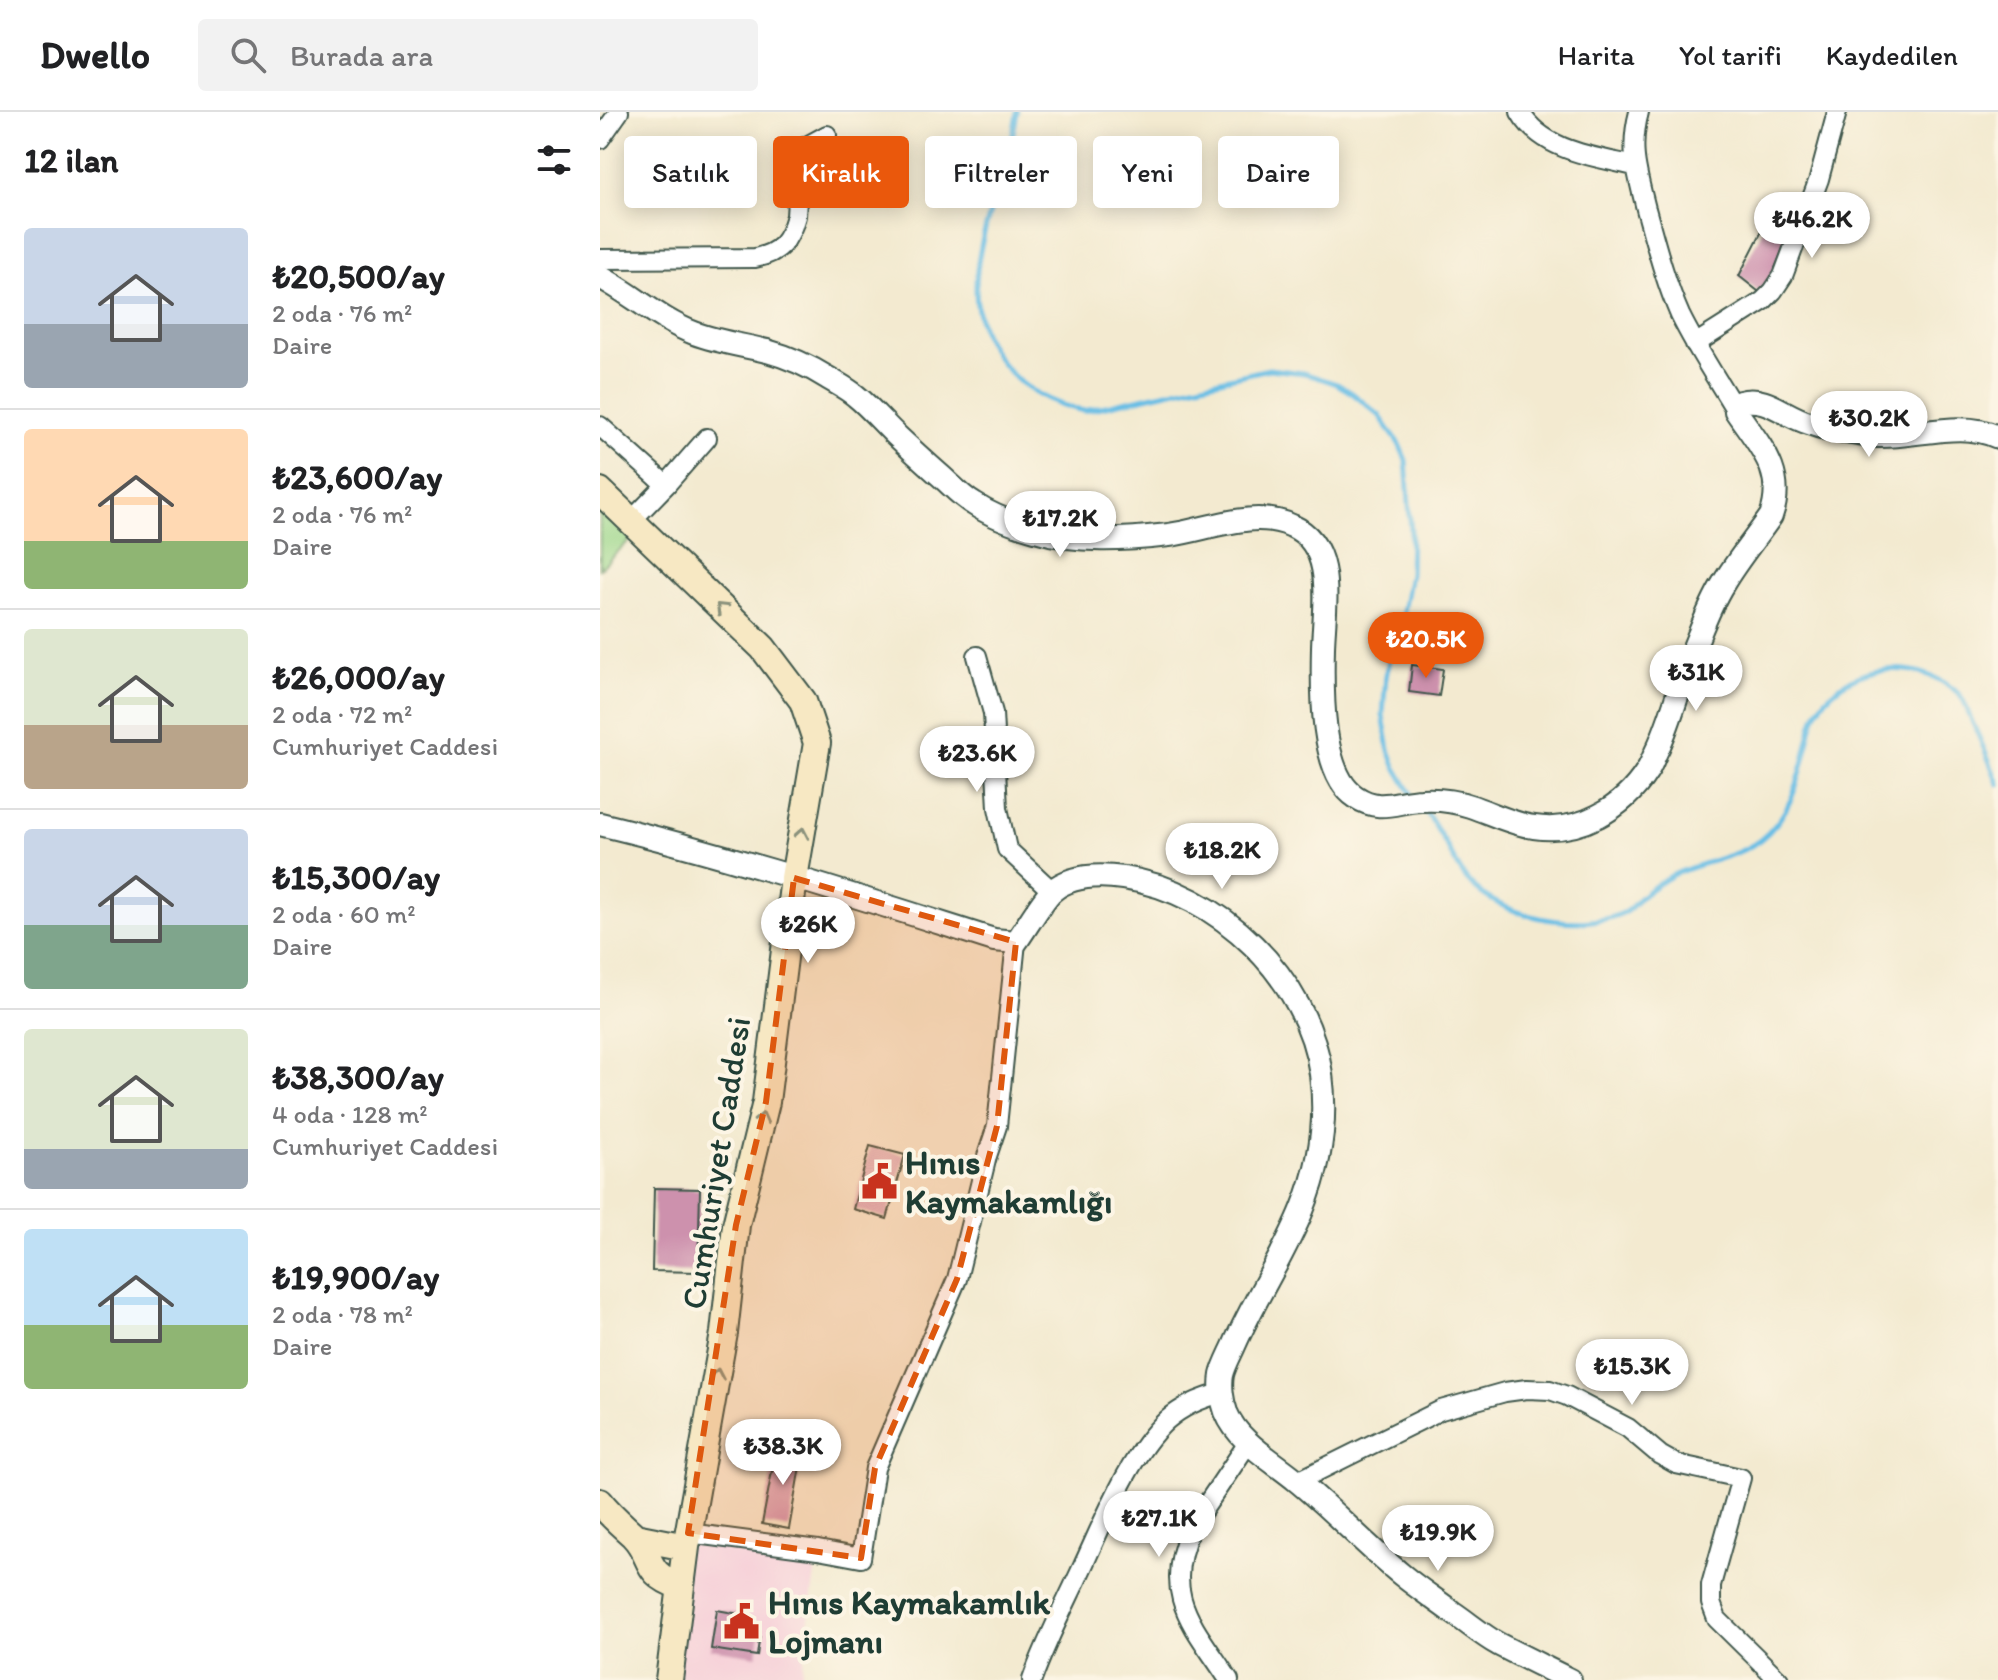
<!DOCTYPE html>
<html lang="tr">
<meta charset="utf-8">
<style>
:root{--surface:#fff;--page:#f2f2f2;--text:#202124;--muted:#757577;--line:#e0e0e0;--accent:#ea580c}
body{margin:0;font-family:Itim,sans-serif;background:var(--page);color:var(--text);height:100vh;display:flex;flex-direction:column;font-size:30px;white-space:nowrap}
*{box-sizing:border-box;margin:0}
p{font-size:26px;color:var(--muted)}
.icon{flex:none;width:44px;height:44px;fill:none;stroke:currentColor;stroke-width:2;stroke-linecap:round;stroke-linejoin:round}
.map{position:relative;flex:1;overflow:hidden}
.drawer{display:flex;flex-direction:column;background:var(--surface);width:600px}
.drawer>*{flex:none}
.banner{position:absolute;left:24px;top:24px;width:760px;height:72px;display:flex;gap:16px}
.price{position:absolute;translate:-50% -68px;padding:0 18px;border-radius:28px;background:#fff;color:#222;font-size:26px;line-height:52px;filter:drop-shadow(0 2px 4px #0008)}
.price::after{content:'';position:absolute;left:50%;top:48px;width:24px;height:18px;margin-left:-12px;background:inherit;clip-path:polygon(0 0,100% 0,50% 100%)}
.price.active{background:var(--accent);color:#fff}
ul{padding:0;list-style:none}
li{display:flex;align-items:center;gap:24px;height:200px;padding:0 24px}
li+li{border-top:2px solid var(--line)}
li span{display:grid;place-items:center;flex:none;width:224px;height:160px;border-radius:8px;color:#555}
li>.icon{margin-inline-start:auto}
span .icon{width:96px;height:96px;fill:#fffc;stroke-width:1}
li b{font-size:34px}
h2{display:flex;justify-content:space-between;align-items:center;height:96px;padding:0 24px;font-size:34px}
.chip{padding:0 28px;border-radius:8px;background:var(--surface);box-shadow:0 4px 20px #0003;font-size:28px;line-height:72px}
.chip.active{background:var(--accent);color:#fff}
header{display:flex;align-items:center;gap:48px;box-sizing:border-box;height:112px;padding:0 40px;background:var(--surface);border-bottom:2px solid var(--line)}
header strong{font-size:38px}
nav{display:flex;gap:44px;margin-inline-start:auto;font-size:28px}
.search{width:560px;height:72px;background:var(--page);display:flex;align-items:center;gap:20px;box-sizing:border-box;padding:0 28px;border-radius:8px;color:var(--muted);font-size:30px}
main{display:flex;flex:1;min-height:0}
.map>svg:first-child{display:block}
</style>
<header>
<strong>Dwello</strong>
<div class="search"><svg class="icon" aria-label="search" viewBox="0 0 24 24"><circle cx="10" cy="10" r="6"/><path d="M15 15l6 6"/></svg>Burada ara</div>
<nav><a>Harita</a><a>Yol tarifi</a><a>Kaydedilen</a></nav>
</header>
<main>
<section class="drawer">
<h2>12 ilan<svg class="icon" aria-label="filters" viewBox="0 0 24 24"><path d="M4 7h16M4 17h16"/><circle cx="9" cy="7" r="2"/><circle cx="15" cy="17" r="2"/></svg></h2>
<ul>
<li><span style="background:linear-gradient(#c9d6e8 60%,#9aa5b1 0)"><svg class="icon" aria-label="home" viewBox="0 0 24 24"><path d="M3 11l9-7 9 7M6 9v11h12V9"/></svg></span><div><b>₺20,500/ay</b><p>2 oda · 76 m²</p><p>Daire</p></div></li>
<li><span style="background:linear-gradient(#ffd9b3 70%,#8fb573 0)"><svg class="icon" aria-label="home" viewBox="0 0 24 24"><path d="M3 11l9-7 9 7M6 9v11h12V9"/></svg></span><div><b>₺23,600/ay</b><p>2 oda · 76 m²</p><p>Daire</p></div></li>
<li><span style="background:linear-gradient(#dfe7d0 60%,#b9a48a 0)"><svg class="icon" aria-label="home" viewBox="0 0 24 24"><path d="M3 11l9-7 9 7M6 9v11h12V9"/></svg></span><div><b>₺26,000/ay</b><p>2 oda · 72 m²</p><p>Cumhuriyet Caddesi</p></div></li>
<li><span style="background:linear-gradient(#c9d6e8 60%,#7fa58c 0)"><svg class="icon" aria-label="home" viewBox="0 0 24 24"><path d="M3 11l9-7 9 7M6 9v11h12V9"/></svg></span><div><b>₺15,300/ay</b><p>2 oda · 60 m²</p><p>Daire</p></div></li>
<li><span style="background:linear-gradient(#dfe7d0 75%,#9aa5b1 0)"><svg class="icon" aria-label="home" viewBox="0 0 24 24"><path d="M3 11l9-7 9 7M6 9v11h12V9"/></svg></span><div><b>₺38,300/ay</b><p>4 oda · 128 m²</p><p>Cumhuriyet Caddesi</p></div></li>
<li><span style="background:linear-gradient(#bfe0f5 60%,#8fb573 0)"><svg class="icon" aria-label="home" viewBox="0 0 24 24"><path d="M3 11l9-7 9 7M6 9v11h12V9"/></svg></span><div><b>₺19,900/ay</b><p>2 oda · 78 m²</p><p>Daire</p></div></li>
</ul>
</section>
<div class="map">
<svg width="1398" height="1568" viewBox="0 0 1398 1568">
<rect width="100%" height="100%" fill="#fcf5e5"/>
<filter id="ink" filterUnits="userSpaceOnUse"><feTurbulence type="fractalNoise" baseFrequency=".0125" numOctaves="2"/><feDisplacementMap in="SourceGraphic" scale="16" xChannelSelector="R" yChannelSelector="G"/><feConvolveMatrix kernelMatrix="1 2 1 2 8 2 1 2 1" color-interpolation-filters="sRGB"/></filter>
<filter id="wash" filterUnits="userSpaceOnUse"><feTurbulence type="fractalNoise" baseFrequency=".006" numOctaves="4" result="noise"/><feDisplacementMap in="SourceGraphic" scale="32" xChannelSelector="R" yChannelSelector="G"/><feGaussianBlur stdDeviation="1.8" result="paint"/><feColorMatrix in="noise" values="0 0 0 0 0 0 0 0 0 0 0 0 0 0 0 0 0 1.4 0 .05"/><feComposite in="paint" operator="in"/></filter>
<g filter="url(#wash)">
<rect width="100%" height="100%" fill="#f3ead0"/>
<!-- built -->
<path fill="#f6cfd8" d="M 88,1421 L 218,1438 L 201,1568 L 69,1568 Z"/>
<!-- green -->
<path fill="#9cd78b" stroke="#5e8a60" stroke-width="2" d="M 0,394 L 33,425 L 0,457 Z"/>
<g fill="none" stroke-linecap="round" stroke-linejoin="round">
<!-- stream -->
<path stroke="#68bee5" stroke-width="5" d="M 417,0 C 406,83 339,178 404,254 C 425,279 452,292 484,299 L 669,257 L 704,261 L 737,272 L 752,281 L 779,303 L 799,332 L 806,348 L 811,421 L 810,462 L 803,500 L 791,539 L 786,562 L 783,603 L 789,638 L 795,654 L 811,681
M 823,695 C 832,709 840,722 848,736 C 854,747 859,758 867,768 C 898,805 981,822 1025,800 C 1032,796 1037,788 1043,783 C 1052,776 1062,769 1073,763 C 1110,745 1147,748 1175,713 C 1193,692 1201,662 1207,635 C 1211,621 1212,607 1220,595 C 1249,550 1323,545 1360,583 C 1365,589 1367,598 1370,605 C 1380,627 1390,649 1398,672"/>
</g>
<g id="blocks">
<!-- building -->
<path fill="#cd91ad" d="M 1164,115 L 1187,127 L 1175,156 L 1180,161 L 1163,183 L 1139,164 Z
M 812,553 L 843,557 L 839,584 L 809,580 Z
M 270,1034 L 305,1043 L 287,1107 L 253,1097 Z
M 54,1076 L 100,1077 L 98,1160 L 52,1159 Z
M 177,1333 L 203,1337 L 189,1417 L 162,1412 Z
M 117,1498 L 145,1503 L 143,1519 L 160,1521 L 157,1544 L 111,1537 Z"/>
</g>
</g>
<g filter="url(#ink)">
<use href="#blocks" fill-opacity="0" stroke="#3f574b" stroke-width="2"/>
<g fill="none" stroke-linecap="round" stroke-linejoin="round">
<defs>
<path id="minor" d="M 920,0 C 942,39 995,45 1035,54
M 1039,0 C 1029,38 1037,60 1046,97 C 1056,133 1065,169 1080,203 C 1096,236 1117,267 1136,299
M 0,27 L 19,0
M 0,147 L 155,146 C 180,141 189,129 196,104 L 200,42 L 205,35 L 227,23
M 1095,232 L 1163,189 L 1173,179 L 1183,164 L 1219,67 L 1237,0
M 0,314 L 66,373
M 31,409 L 66,373 L 107,326
M 377,544 L 393,601 L 398,696 L 407,737 L 452,779
M 698,1369 L 841,1298 L 905,1280 L 927,1277 L 950,1278 L 967,1284 L 1028,1316 L 1060,1343 L 1076,1352 L 1141,1366 L 1111,1473 L 1111,1491 L 1117,1507 L 1179,1568
M 88,1421 L 218,1438 L 261,1446 L 275,1356 L 357,1167 L 387,1044 L 397,1014 L 416,830
M 432,1568 C 446,1529 465,1493 482,1456 C 504,1409 529,1343 567,1308 C 583,1294 602,1286 622,1281
M 629,1568 C 594,1514 560,1484 591,1416 L 648,1331"/>
<path id="tertiary" d="M 0,165 C 32,182 60,208 94,221 C 118,230 142,233 167,239 C 189,245 209,254 228,266 C 238,272 248,277 256,284 C 271,296 284,312 298,325 C 313,339 327,352 342,365 C 352,374 362,385 374,392 C 392,404 414,412 435,418 C 477,431 525,428 569,423 C 607,418 654,396 692,414 C 737,434 724,496 723,535 C 722,575 720,662 756,685 C 780,701 796,689 821,688 C 837,687 855,689 870,694 C 891,701 912,712 934,715 C 979,722 1023,697 1047,659 C 1052,652 1054,643 1058,636 C 1073,603 1081,567 1095,533 C 1103,513 1111,491 1123,472 C 1137,448 1155,427 1171,404 C 1187,361 1159,333 1136,299 L 1140,290 C 1167,283 1184,304 1209,311 C 1222,316 1237,319 1251,321 C 1259,322 1267,324 1275,324 C 1315,326 1360,307 1398,325
M 0,712 C 133,744 264,787 394,828 L 416,830 C 425,818 442,788 452,779 C 471,763 501,763 523,766 C 619,779 708,867 721,962 C 727,1007 720,1054 703,1096 C 684,1144 654,1187 634,1234 C 630,1243 624,1254 622,1263 C 620,1274 622,1289 626,1300 C 638,1330 672,1348 696,1368 C 733,1398 765,1433 802,1463 C 818,1476 836,1488 852,1500 C 867,1510 882,1523 898,1532 C 921,1544 946,1556 970,1568"/>
<path id="secondary" d="M 0,379 L 163,536 L 203,589 L 217,631 L 194,766 L 166,990 L 136,1113 L 124,1221 L 86,1435 L 69,1568
M 0,1390 C 10,1403 21,1412 33,1423 C 54,1444 42,1461 80,1474
M 35,1425 L 86,1435"/>
</defs>
<!-- minor casing -->
<use href="#minor" stroke="#3f574b" stroke-width="22"/>
<!-- tertiary casing -->
<use href="#tertiary" stroke="#3f574b" stroke-width="26"/>
<!-- secondary casing -->
<use href="#secondary" stroke="#3f574b" stroke-width="30"/>
<!-- minor -->
<use href="#minor" stroke="#fff" stroke-width="18"/>
<!-- tertiary -->
<use href="#tertiary" stroke="#fff" stroke-width="22"/>
<!-- secondary -->
<use href="#secondary" stroke="#f7e8c3" stroke-width="26"/>
</g>
<!-- one-way arrows -->
<defs><path id="oneway-chevron" d="M-2-3.5L2.5 0L-2 3.5" fill="none" stroke-width="1.6" stroke-linecap="round" stroke-linejoin="round" transform="scale(2)"/></defs>
<g stroke="#8b927c">
<use href="#oneway-chevron" transform="translate(121 496) rotate(-136)"/>
<use href="#oneway-chevron" transform="translate(202 721) rotate(-80)"/>
<use href="#oneway-chevron" transform="translate(162 1006) rotate(-76)"/>
<use href="#oneway-chevron" transform="translate(117 1262) rotate(-80)"/>
</g>
</g>
<!-- marked area -->
<path fill="#de580e" fill-opacity="0.2" stroke="#de580e" stroke-width="6" stroke-dasharray="16 10" stroke-linejoin="round" d="M 194,766 L 416,830 L 397,1014 L 357,1167 L 275,1356 L 261,1446 L 88,1421 L 136,1113 L 166,990 Z"/>
<!-- icons -->
<defs>
<symbol id="civic-bare" viewBox="-9 -9 18 18"><path d="M-.6-6.5H3V-4.5H.6V-3L4-1V1h2V6H-6V1h2V-1L-.6-3ZM-1.2 2.5V6h2.4V2.5Z" fill="#c8321e" stroke="#fcf5e5" stroke-width="2.5" paint-order="stroke"/></symbol>
</defs>
<g fill-rule="evenodd">
<use href="#civic-bare" x="254" y="1044" width="51" height="51"/>
<use href="#civic-bare" x="116" y="1484" width="51" height="51"/>
</g>
<g text-anchor="middle" dominant-baseline="central" stroke-width="8" stroke-linejoin="round" paint-order="stroke">
<!-- poi labels -->
<g font-size="34" font-weight="bold" fill="#1f3d34" stroke="#fcf5e5" text-anchor="start">
<text x="305" y="1050">Hınıs<tspan x="305" dy="39">Kaymakamlığı</tspan></text>
<text x="168" y="1490">Hınıs Kaymakamlık<tspan x="168" dy="39">Lojmanı</tspan></text>
</g>
<!-- street labels -->
<g font-size="34" fill="#1f3d34" stroke="#fcf5e5">
<text transform="translate(116 1051) rotate(-81)">Cumhuriyet Caddesi</text>
</g>
</g>
</svg>
<b class="price" style="left:1212px;top:148px">₺46.2K</b>
<b class="price" style="left:1269px;top:347px">₺30.2K</b>
<b class="price" style="left:460px;top:447px">₺17.2K</b>
<b class="price active" style="left:826px;top:568px">₺20.5K</b>
<b class="price" style="left:1096px;top:601px">₺31K</b>
<b class="price" style="left:377px;top:682px">₺23.6K</b>
<b class="price" style="left:622px;top:779px">₺18.2K</b>
<b class="price" style="left:208px;top:853px">₺26K</b>
<b class="price" style="left:1032px;top:1295px">₺15.3K</b>
<b class="price" style="left:183px;top:1375px">₺38.3K</b>
<b class="price" style="left:559px;top:1447px">₺27.1K</b>
<b class="price" style="left:838px;top:1461px">₺19.9K</b>
<div class="banner">
<a class="chip">Satılık</a>
<a class="chip active">Kiralık</a>
<a class="chip">Filtreler</a>
<a class="chip">Yeni</a>
<a class="chip">Daire</a>
</div>
</div>
</main>
